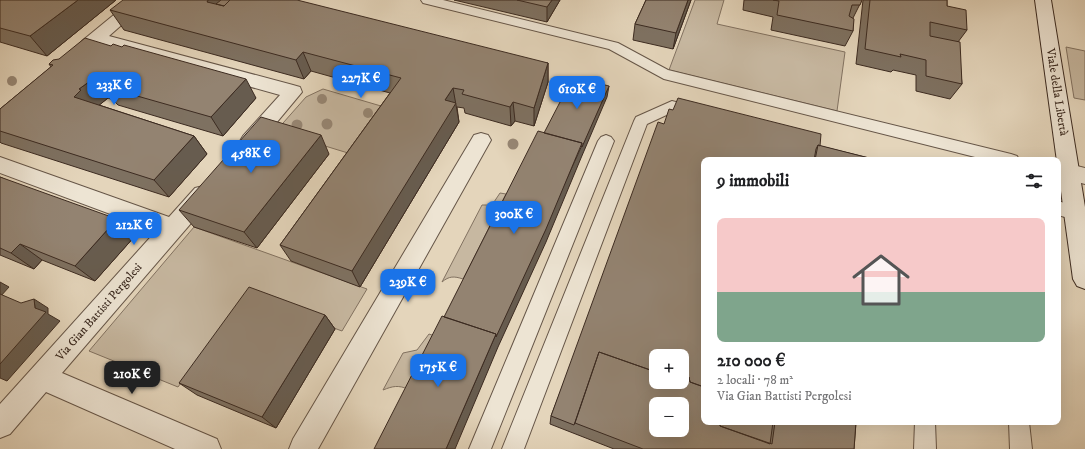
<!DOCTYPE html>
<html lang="it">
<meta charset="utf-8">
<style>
:root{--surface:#fff;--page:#f2f2f2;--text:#202124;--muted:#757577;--line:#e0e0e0;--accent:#1a73e8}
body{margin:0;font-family:"IM FELL DW Pica",serif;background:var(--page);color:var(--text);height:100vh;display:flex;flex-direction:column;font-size:15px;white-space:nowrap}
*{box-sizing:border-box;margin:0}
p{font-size:13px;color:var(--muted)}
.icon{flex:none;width:22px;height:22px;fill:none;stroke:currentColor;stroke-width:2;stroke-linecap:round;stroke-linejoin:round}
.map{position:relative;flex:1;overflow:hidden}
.drawer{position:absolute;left:701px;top:157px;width:360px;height:268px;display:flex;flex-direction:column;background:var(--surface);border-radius:8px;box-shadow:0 4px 16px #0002}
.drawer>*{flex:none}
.buttons{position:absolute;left:649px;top:349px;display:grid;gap:8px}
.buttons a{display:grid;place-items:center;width:40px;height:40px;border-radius:8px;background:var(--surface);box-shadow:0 4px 16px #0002;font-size:20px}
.price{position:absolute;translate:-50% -34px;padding:0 9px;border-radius:8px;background:var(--accent);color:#fff;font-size:13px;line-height:26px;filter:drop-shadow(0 1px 2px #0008)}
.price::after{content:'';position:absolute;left:50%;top:24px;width:12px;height:9px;margin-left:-6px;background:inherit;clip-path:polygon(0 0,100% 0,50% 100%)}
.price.selected{background:#222;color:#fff}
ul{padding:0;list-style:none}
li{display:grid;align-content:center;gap:8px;height:212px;padding:0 16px}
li+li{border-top:1px solid var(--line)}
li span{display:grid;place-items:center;height:124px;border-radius:8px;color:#555}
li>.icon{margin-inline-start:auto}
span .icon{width:72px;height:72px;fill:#fffc;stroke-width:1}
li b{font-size:17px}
h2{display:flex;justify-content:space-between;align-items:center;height:48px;padding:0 16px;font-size:17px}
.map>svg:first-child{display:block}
</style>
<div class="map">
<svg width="1085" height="449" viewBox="0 0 1085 449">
<rect width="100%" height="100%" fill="#e4d5bb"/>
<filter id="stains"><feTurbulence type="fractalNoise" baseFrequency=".005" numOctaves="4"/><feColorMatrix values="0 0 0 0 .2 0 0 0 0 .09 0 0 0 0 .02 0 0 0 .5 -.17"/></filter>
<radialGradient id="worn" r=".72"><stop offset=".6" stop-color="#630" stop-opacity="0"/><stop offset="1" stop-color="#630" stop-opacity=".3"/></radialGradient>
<!-- green -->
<path fill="#c7b8a1" stroke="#827261" d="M 695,0 L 724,0 L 717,24 L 845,52 L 837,111 L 669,70 Z
M 1066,47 L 1085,51 L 1085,100 L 1074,98 Z
M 323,89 L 381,106 L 348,153 L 276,131 L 306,97 Z
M 500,193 L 506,194 L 463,279 C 454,276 449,276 442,282 L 482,205 L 492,205 Z
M 194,227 L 367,289 L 342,331 L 244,295 L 178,387 L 89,351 Z
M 429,334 L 435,336 L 408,389 C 398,385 393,386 383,390 L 403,353 L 417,350 Z"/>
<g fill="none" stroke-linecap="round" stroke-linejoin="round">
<defs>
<path id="lane" d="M 421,0 L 443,0 L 618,43 L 668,70 L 1011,154 L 1017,156 L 1019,160 L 987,160 L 664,79 L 609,49 L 423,3 Z
M 672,101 L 702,109 L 704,113 L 702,117 L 697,118 L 673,112 L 647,124 L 524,449 L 502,449 L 634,121 L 636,117 Z
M 606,135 L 611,137 L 614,141 L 491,449 L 469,449 L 598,141 L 601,137 Z
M 1058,201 L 1081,208 L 1083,213 L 1081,218 L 1075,220 L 1058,215 Z
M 915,422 L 935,422 L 936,449 L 914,449 Z
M 1009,422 L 1029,422 L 1032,449 L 1010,449 Z"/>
<path id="street" d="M 132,0 L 150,0 L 109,36 L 293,85 L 300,87 L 302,92 L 257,146 L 250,148 L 243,146 L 240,141 L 243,136 L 280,95 L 99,45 C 93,50 89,51 82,49 L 79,45 L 82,41 Z
M 481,133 L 488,135 L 491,140 L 318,449 L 289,449 L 293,439 L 474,135 Z
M 0,157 L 169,217 L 195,188 L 203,186 L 211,188 L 214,194 L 211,200 L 62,373 L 217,439 L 221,449 L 175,449 L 46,392 L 10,434 L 0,438 L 0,404 L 156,231 L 0,173 Z
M 1069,164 L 1085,168 L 1085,184 L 1062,178 L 1059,172 L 1062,166 Z"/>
<path id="secondary" d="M 1035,0 L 1051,0 L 1085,207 L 1085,289 L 1077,286 L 1073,279 Z"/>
</defs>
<!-- lane casing -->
<use href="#lane" stroke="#665648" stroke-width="2"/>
<!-- street casing -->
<use href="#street" stroke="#665648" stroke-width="2"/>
<!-- secondary casing -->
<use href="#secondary" stroke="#3c2b21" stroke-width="2"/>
<!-- lane -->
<use href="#lane" fill="#ede4d3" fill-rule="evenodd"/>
<!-- street -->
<use href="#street" fill="#ede4d3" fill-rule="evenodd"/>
<!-- secondary -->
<use href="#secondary" fill="#ede4d3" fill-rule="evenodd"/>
</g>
<!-- trees -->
<g fill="#978775">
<circle cx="12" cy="81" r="5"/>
<circle cx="322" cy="99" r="5"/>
<circle cx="368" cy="113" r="5"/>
<circle cx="327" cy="124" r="5.5"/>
<circle cx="297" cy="125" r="5.5"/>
<circle cx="513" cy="144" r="5.5"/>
</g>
<!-- wall -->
<path fill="#7e7161" stroke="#3c2b21" d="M 0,0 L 116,0 L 47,56 L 0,42 Z
M 454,0 L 560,0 L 547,22 Z
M 646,0 L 691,0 L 673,49 L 633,40 L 635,24 Z
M 744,0 L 862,0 L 853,18 L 853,31 L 845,46 L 771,30 L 773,17 L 743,10 Z
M 863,0 L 947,0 L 947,6 L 967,30 L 958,42 L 962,84 L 950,99 L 916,91 L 916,75 L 893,70 L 891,72 L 856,64 Z
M 110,10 L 548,63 L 548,82 L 534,126 L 515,121 L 511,126 L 465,113 L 464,108 L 457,107 L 459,122 L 360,287 L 291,261 L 280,245 L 390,93 L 311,71 L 304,79 L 124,30 Z
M 49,64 L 256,98 L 223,136 L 118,105 L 113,100 L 108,98 L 99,105 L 194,136 L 207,154 L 169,197 L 1,143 L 0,142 L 0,109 L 51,67 Z
M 664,124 L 820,146 L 877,160 L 704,160 L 704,422 L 856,422 L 854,449 L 614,449 L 550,424 L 551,416 Z
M 329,154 L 257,248 L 194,227 L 179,210 Z
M 0,177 L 135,236 L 95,281 L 42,260 L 34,269 L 0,255 Z
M 325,315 L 335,329 L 276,428 L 197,395 L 179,383 Z"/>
<!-- shaded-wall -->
<path fill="#675c4f" stroke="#3c2b21" d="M 78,0 L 116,0 L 47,56 L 30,36 Z
M 208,0 L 236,0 L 225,13 L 207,2 Z
M 552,0 L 560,0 L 547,22 L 547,7 Z
M 688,0 L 691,0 L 673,49 L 676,33 Z
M 303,52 L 311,71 L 304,79 L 296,60 Z
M 548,63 L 548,82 L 534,126 L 534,108 Z
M 93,79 L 108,98 L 97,107 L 74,97 L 79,89 Z
M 246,79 L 256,98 L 223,136 L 211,117 Z
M 609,86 L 607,97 L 581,158 L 546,242 L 498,347 L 455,449 L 446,449 L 496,334 Z
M 453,88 L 459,122 L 360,287 L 352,271 L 445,100 Z
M 513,102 L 515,121 L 511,126 L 510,107 Z
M 321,135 L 329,154 L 257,248 L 244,232 Z
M 194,136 L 207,154 L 169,197 L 154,180 Z
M 117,219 L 135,236 L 95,281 L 75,266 Z
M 20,244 L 42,260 L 34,269 L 11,253 Z
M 0,282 L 9,287 L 0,297 Z
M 34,299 L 48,308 L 48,314 L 60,321 L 7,381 L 0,378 L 0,364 L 35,308 Z
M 325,315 L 335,329 L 276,428 L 262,417 Z"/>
<!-- building -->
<path fill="#938371" stroke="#3c2b21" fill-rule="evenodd" d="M 0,0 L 78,0 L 30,36 L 0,28 Z
M 123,0 L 208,0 L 207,2 L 224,6 L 230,0 L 297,0 L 548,63 L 534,108 L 513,102 L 510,107 L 462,94 L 464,90 L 453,88 L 445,100 L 456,103 L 352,271 L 280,245 L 401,78 L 303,52 L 296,60 L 110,10 Z
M 221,0 L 230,0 L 224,6 L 216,4 Z
M 517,0 L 552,0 L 547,7 Z
M 646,0 L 688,0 L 676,33 L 635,24 Z
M 773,0 L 862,0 L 860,5 L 852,5 L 849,16 L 854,19 L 853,31 L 777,15 L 779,1 Z
M 870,0 L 947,0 L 947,6 L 966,10 L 967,30 L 930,22 L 930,36 L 960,42 L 962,84 L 926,76 L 926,60 L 900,54 L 901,57 L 865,49 Z
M 85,38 L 111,46 L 113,44 L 122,47 L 124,45 L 246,79 L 211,117 L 102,86 L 105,83 L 93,79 L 79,89 L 81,90 L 74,97 L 194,136 L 154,180 L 0,131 L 0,109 L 53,65 L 49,64 L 53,60 L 59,59 Z
M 573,77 L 609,86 L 582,147 L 582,143 L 544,133 Z
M 678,98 L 821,134 L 820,146 L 818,145 L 816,149 L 814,160 L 704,160 L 704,387 L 690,382 L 689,377 L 682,375 L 682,356 L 656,356 L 656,372 L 599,352 L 574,425 L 551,416 L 658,122 L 664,124 L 669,109 L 673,110 Z
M 261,117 L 321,135 L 244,232 L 179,210 Z
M 538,131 L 582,143 L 546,229 L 496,337 L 496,334 L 444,317 Z
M 818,145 L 877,160 L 815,160 Z
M 0,177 L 117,219 L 75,266 L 20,244 L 11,253 L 0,248 Z
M 249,287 L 325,315 L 262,417 L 179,383 Z
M 0,294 L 21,303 L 34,299 L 35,308 L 46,312 L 0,364 Z
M 442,316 L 496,334 L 446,449 L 374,449 Z
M 599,352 L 656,372 L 656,382 L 682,382 L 682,375 L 689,377 L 690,382 L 704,387 L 704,422 L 720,422 L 720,426 L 772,444 L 775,422 L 856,422 L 854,449 L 643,449 L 575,423 ZM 656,404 L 682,404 L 682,430 L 656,430 Z
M 720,422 L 773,422 L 770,444 L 720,426 Z"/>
<g text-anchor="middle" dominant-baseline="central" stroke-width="3.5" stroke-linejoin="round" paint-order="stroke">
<!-- street labels -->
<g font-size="12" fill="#3c2b21" stroke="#ede4d3">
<text transform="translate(1057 92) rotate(81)">Viale della Libertà</text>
<text transform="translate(99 312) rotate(-49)">Via Gian Battisti Pergolesi</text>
</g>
</g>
<rect width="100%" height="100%" filter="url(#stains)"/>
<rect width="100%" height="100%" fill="url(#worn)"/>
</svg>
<div class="buttons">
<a>+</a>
<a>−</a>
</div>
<b class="price" style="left:361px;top:99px">227K €</b>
<b class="price" style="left:114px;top:106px">233K €</b>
<b class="price" style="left:577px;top:110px">610K €</b>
<b class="price" style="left:251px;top:174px">458K €</b>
<b class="price" style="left:514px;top:235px">300K €</b>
<b class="price" style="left:134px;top:246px">212K €</b>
<b class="price" style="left:408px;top:303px">239K €</b>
<b class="price" style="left:438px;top:388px">175K €</b>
<b class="price selected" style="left:132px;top:395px">210K €</b>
<section class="drawer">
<h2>9 immobili<svg class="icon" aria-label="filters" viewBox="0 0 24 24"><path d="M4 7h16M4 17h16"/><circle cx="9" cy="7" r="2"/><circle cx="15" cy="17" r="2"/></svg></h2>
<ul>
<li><span style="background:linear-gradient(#f6c9c9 60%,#7fa58c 0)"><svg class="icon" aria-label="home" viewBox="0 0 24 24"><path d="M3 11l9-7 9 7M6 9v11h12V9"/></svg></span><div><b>210 000 €</b><p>2 locali · 78 m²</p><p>Via Gian Battisti Pergolesi</p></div></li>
</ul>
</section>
</div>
